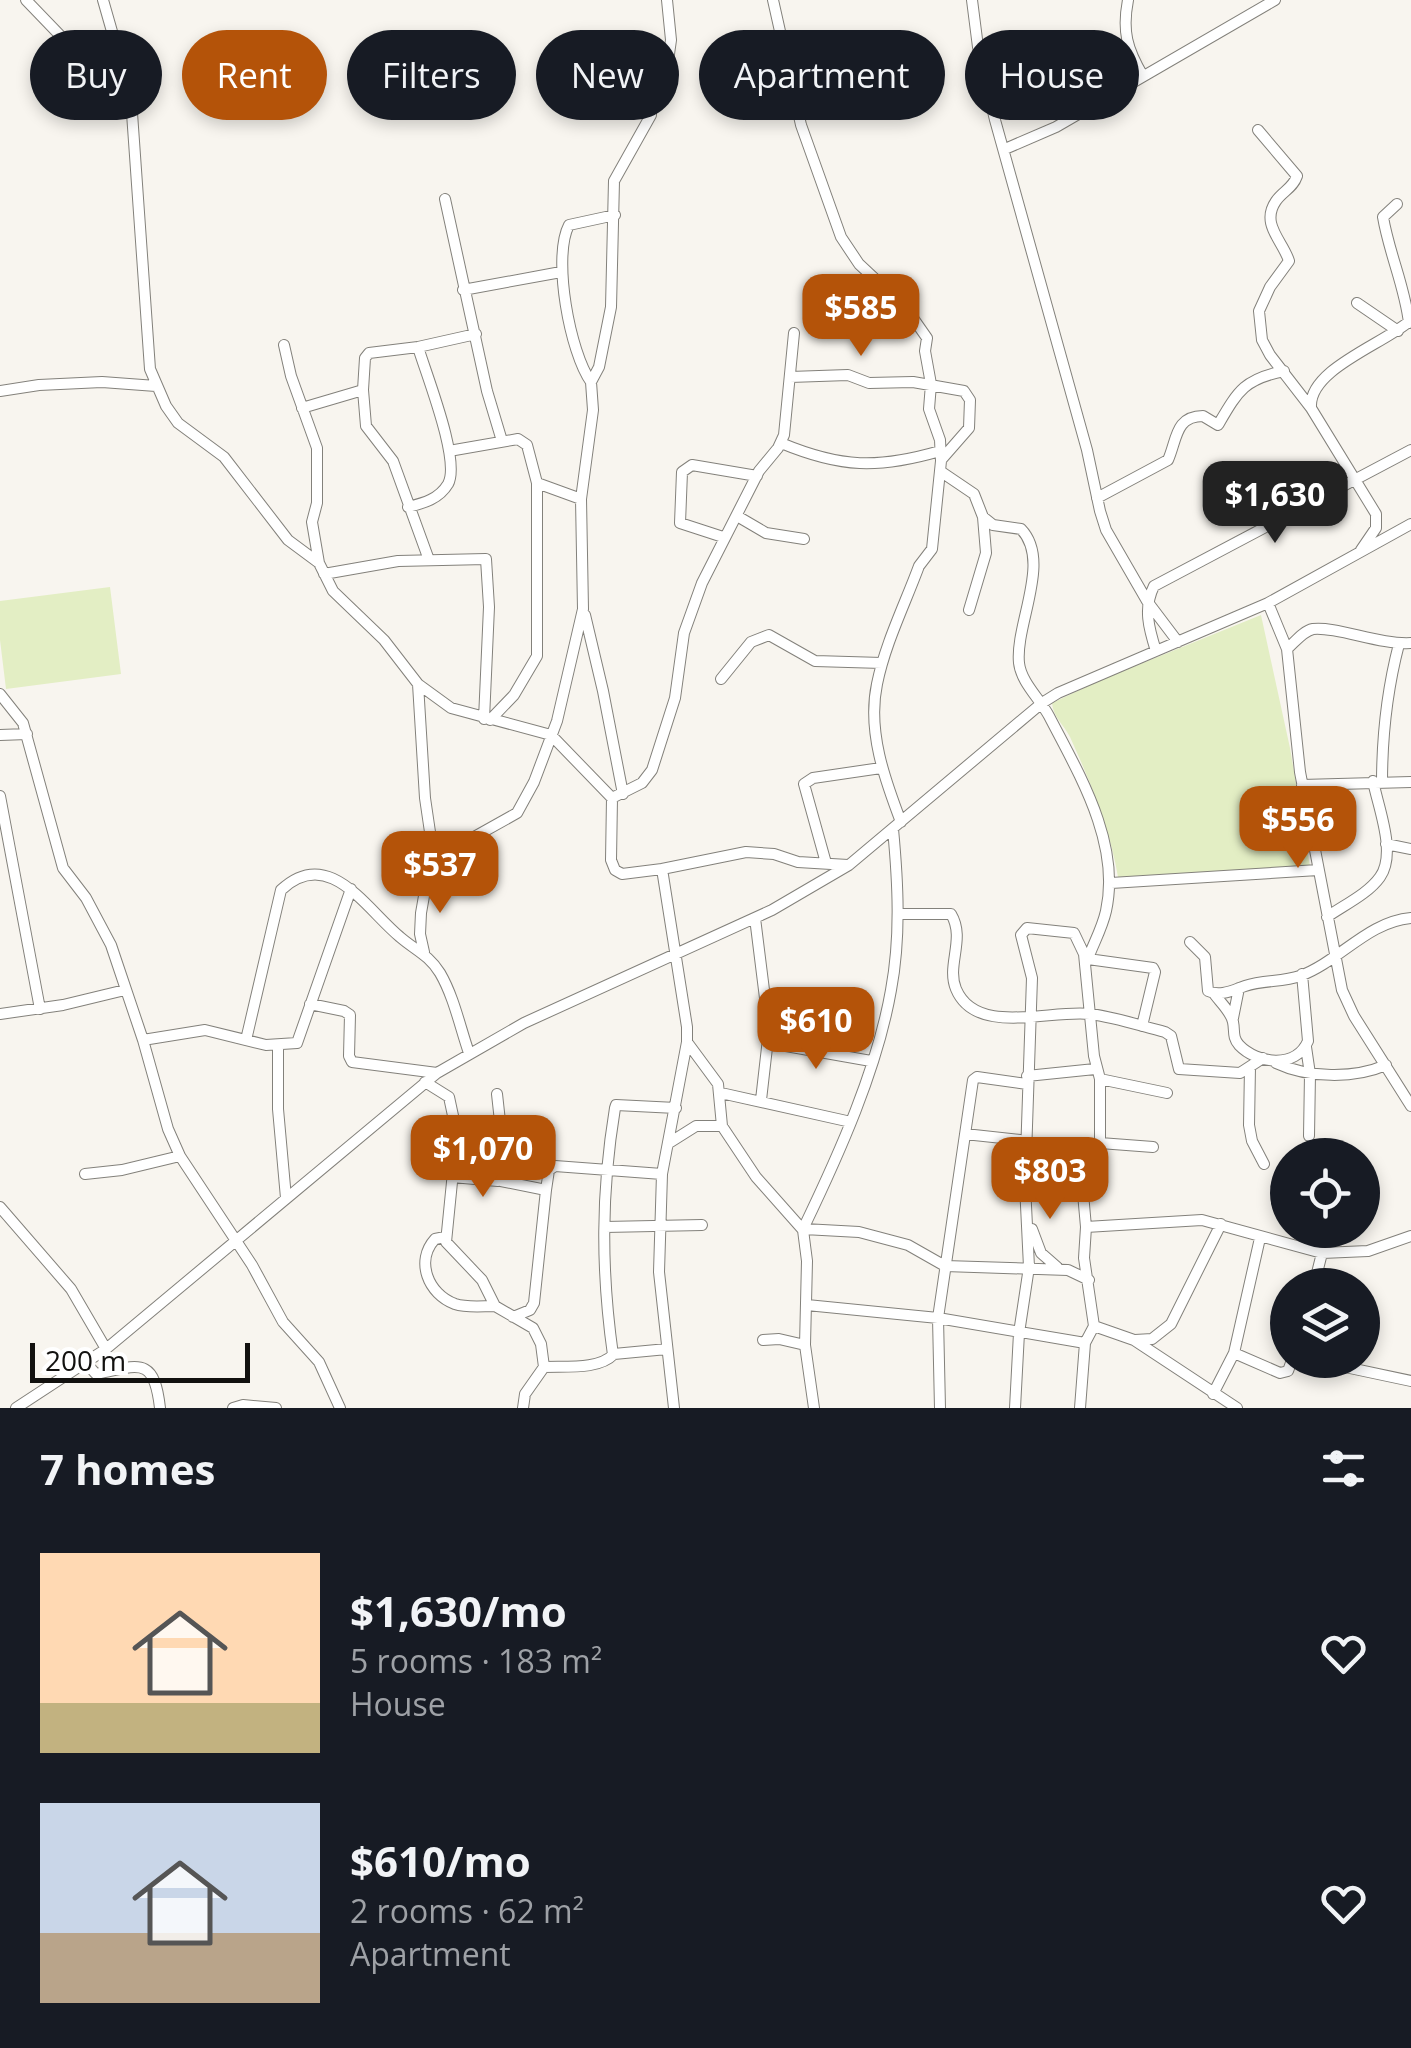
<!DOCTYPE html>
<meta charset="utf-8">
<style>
:root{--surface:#171b24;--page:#20242c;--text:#f1f3f6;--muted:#9ea1a6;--accent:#b45309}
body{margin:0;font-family:"Open Sans",sans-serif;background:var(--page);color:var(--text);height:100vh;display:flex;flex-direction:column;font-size:38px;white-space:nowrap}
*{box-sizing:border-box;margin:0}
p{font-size:32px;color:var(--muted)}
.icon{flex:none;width:55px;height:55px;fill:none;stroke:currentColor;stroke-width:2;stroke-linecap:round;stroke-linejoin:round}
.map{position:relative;height:1408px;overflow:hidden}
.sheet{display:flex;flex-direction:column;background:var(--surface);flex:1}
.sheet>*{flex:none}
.hud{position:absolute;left:30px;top:30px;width:1352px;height:90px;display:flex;gap:20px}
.tools{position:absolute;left:1270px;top:1138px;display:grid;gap:20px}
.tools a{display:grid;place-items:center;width:110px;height:110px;border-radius:50%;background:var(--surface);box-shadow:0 5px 15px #0003;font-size:50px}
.scale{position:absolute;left:30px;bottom:25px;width:220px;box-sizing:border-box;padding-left:10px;border:5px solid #12110f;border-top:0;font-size:28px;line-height:35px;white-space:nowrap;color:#12110f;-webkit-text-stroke:8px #fff;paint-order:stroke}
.price{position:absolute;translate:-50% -85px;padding:0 22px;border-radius:20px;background:var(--accent);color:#fff;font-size:32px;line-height:65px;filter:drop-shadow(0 2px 5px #0008)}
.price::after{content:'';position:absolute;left:50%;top:60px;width:30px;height:22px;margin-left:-15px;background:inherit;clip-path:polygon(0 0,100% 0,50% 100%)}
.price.current{background:#222;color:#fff}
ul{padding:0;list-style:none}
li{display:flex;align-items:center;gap:30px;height:250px;padding:0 40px}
li span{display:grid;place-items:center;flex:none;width:280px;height:200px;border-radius:0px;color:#555}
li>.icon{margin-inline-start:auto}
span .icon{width:120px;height:120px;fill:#fffc;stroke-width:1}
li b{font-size:42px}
h2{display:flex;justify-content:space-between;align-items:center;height:120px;padding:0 40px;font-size:42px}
.pill{padding:0 35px;border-radius:45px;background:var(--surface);box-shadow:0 5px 15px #0003;font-size:35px;line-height:90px}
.pill.current{background:var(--accent);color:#fff}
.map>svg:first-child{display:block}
</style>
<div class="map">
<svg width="1411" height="1408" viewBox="0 0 1411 1408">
<rect width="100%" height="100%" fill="#f8f5ef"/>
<!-- green -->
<path fill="#e3eec4" d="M 110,587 L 121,674 L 6,689 L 0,640 L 0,601 Z
M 1261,615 L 1290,748 L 1310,866 L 1118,877 C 1110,829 1090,781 1070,737 C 1064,725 1053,717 1052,703 L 1101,680 Z"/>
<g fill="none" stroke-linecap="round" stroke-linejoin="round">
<defs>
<path id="minor" d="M 26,0 L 77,53 L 128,88
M 103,0 L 125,77 L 132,113 L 150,369 L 166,406 L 178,423 L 224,457 L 288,540 L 319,563
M 773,0 L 801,125 L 841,237 L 859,264 L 906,308 L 927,338 L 925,351 L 931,384 L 929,409 L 940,440 L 941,461 L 932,549 L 919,566 C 905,604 885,644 877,684 C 867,731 885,780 901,822
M 972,0 L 978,47 L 995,120 L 1087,450 L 1100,511 L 1106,530 L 1147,601 L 1178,642
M 1128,0 C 1122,31 1127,49 1143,76
M 1258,130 L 1297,176 C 1293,188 1283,191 1276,201 C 1260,224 1283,241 1289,261 L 1270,287 L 1259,311 L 1262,340 L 1270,355 L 1311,408 L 1376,514 L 1376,528 L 1361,550
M 1005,149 L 1056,127 L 1275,0
M 445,199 L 487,391 L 502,441
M 1397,204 L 1383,217 C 1389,253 1405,287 1409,323
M 463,290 L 561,272
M 1357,303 L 1398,331
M 284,345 L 291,376 L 317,448 L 317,503 L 312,522 L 319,563 L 333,591 L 384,640 L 418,684 L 425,798 L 430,832 L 427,879 L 421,913 L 420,934 L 424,952
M 790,377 L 848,375 L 869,383 L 913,382 L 964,391 L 970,400 L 969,428 L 941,460
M 591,382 C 570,353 552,257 569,225 L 615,215
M 363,390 L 366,426 L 393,461 L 429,560
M 0,391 L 39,385 L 102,382 L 156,386
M 1311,407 C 1309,369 1384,344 1411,320
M 302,408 L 363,390 L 365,358 L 369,353 L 418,347 L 476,334
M 781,443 C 841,468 878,469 940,451
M 449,451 L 518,439 L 527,445 L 537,483 L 537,656 L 514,695 L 490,720
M 940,471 L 974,494 L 983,517 L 993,525 L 1021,529 C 1052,561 1015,624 1019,663 C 1021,682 1040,699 1049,716 C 1079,774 1121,843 1106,911 C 1102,929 1093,944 1087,961
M 537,483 L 581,499
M 1097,498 L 1168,460 C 1177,440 1175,416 1203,416 L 1218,425 C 1238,391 1244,379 1284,371
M 408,507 C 424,503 439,499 448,484 C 461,461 426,374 418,347
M 737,516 L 766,533 L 804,539
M 723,537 L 680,523 L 682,472 L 692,465 L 757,476
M 324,574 L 398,561 L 486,559 L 489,607 L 484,719
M 1268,603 L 1287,649 L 1300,772 L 1342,990 L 1354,1016 L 1411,1106
M 969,610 L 986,553 L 983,517
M 585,615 L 603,691 L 623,794
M 1287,649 C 1295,642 1303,631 1313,629 C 1336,626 1380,645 1411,643
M 1156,651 C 1149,629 1143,608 1154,586 L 1411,450
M 721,679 L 751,642 L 769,635 L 815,661 L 882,663
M 418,684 L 451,708 L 551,735 L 612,798
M 0,694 L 23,723 L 63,868 L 86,898 L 111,945 L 143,1040 L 168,1129 L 180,1156 L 252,1265 L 283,1322 L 319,1362 L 340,1408
M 0,735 L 27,734
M 1382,783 C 1382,735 1387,690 1399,644
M 1302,785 L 1411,782
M 0,796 L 40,1009
M 1386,844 L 1411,849
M 826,863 L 804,784 L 813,778 L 881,768
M 662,869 L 746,852 L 774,854 L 798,862 L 848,865
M 427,879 L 445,855 L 458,846 L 517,813 L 534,782 L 557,721 L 583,609 L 581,499 L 593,410 L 591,382 L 599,367 L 611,307 L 614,181 L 651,115 L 650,91 L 665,82 L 671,40 L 667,0
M 1111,883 L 1318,870
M 898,914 L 951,914 C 966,939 946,965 956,989 C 976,1037 1051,1009 1090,1014 C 1115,1017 1141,1026 1165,1032 L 1171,1036 L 1179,1069 L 1240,1073 L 1263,1058
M 1327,917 C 1344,905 1368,894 1380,877 C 1397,853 1378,807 1373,781
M 755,918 L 769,1030 L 761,1100
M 1190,942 L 1205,957 L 1208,991 C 1220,997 1233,990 1245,986 C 1263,980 1283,982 1300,976 C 1340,961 1367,922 1411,918
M 1088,959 L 1153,968 L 1155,972 L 1142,1026
M 1215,995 C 1221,1003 1231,1012 1233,1022 C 1235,1031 1232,1037 1239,1045 C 1257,1064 1296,1069 1308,1041 L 1302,974
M 310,1004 L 344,1011 L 350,1015 L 349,1056 L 352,1062 L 437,1073
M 0,1014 L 63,1005 L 125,990
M 1233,1018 L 1239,988
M 143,1040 L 205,1030 L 266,1045 L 297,1043 L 351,889
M 246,1040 L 281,890 C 329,845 366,909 400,937 C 415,950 429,955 440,973 C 454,997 460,1027 469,1053
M 687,1042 L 718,1084 L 722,1126 L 756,1177 L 803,1230 L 807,1261 L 805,1345 L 814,1408
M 769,1043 L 871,1061
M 278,1046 L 278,1109 L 286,1198
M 1306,1047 L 1310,1074 L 1309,1136
M 1276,1063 C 1308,1078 1354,1079 1386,1065
M 1250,1067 L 1249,1125 L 1252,1141 L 1264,1164
M 1027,1076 L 1095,1069
M 1100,1079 L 1167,1093
M 425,1082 L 449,1097 L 455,1125 L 455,1152 L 446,1242 L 482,1280 L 495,1306 L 533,1328 L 541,1344 L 544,1367 L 525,1394 L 523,1408
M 721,1093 L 851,1122
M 965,1134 L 1020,1140 C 1048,1148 1073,1153 1100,1143 L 1100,1079 L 1094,1056 L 1084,954 L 1074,933 L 1027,928 L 1021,935 L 1032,978 L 1025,1185 L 1029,1267 L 1019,1333 L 1015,1408
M 669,1143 L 696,1126 L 722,1126
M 1100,1143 L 1153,1147
M 85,1174 L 122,1170 L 180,1156
M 452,1177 L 498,1181 L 506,1176 L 497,1094
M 501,1181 L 546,1190 L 549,1170 L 555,1166 L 662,1174
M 0,1207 L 71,1289 L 106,1349
M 605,1227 L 702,1225
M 804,1227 C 839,1154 877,1070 891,990 C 901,937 898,882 893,829
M 1086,1227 L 1202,1220 L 1322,1253 L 1368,1251 L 1411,1236
M 804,1229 L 859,1232 L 908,1245 L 945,1266 L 1068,1270 L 1089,1280
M 1032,1229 L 1041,1253 L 1057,1267
M 445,1237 L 435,1239 C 415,1261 428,1294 455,1304 C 467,1308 482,1306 495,1306
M 1314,1285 L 1322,1253
M 807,1305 L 938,1318 L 1085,1343
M 513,1317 L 530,1310 L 534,1303 L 546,1190
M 1094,1326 L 1134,1340 L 1237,1408
M 763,1340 L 779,1339 L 805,1345
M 1135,1340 L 1152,1339 L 1171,1324 L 1221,1224
M 1234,1353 L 1280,1373 L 1288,1371 L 1292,1360
M 613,1355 C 601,1270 601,1193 615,1108 L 616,1105 L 676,1108
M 1291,1362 L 1331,1364 L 1411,1381
M 86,1363 L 96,1374 C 140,1365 154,1356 160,1408
M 544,1367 C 566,1366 599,1370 614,1354 L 667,1349
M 1213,1394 L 1234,1353 L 1260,1238
M 16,1408 L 106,1349 L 437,1073 L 524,1023 L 772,910 L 849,865 L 1042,703 L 1058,693 L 1268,603 L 1411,524
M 233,1408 L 243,1405 L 276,1408
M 674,1408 L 659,1272 L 662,1174 L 687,1042 L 687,1027 L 662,869 L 622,874 L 615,870 L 611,860 L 612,798 L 642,783 L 652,770 L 675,698 L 684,633 L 702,583 L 759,471 L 778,448 L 784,435 L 794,333
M 940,1408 L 938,1318 L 973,1080 L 977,1077 L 1027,1084
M 1080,1408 L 1085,1343 L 1094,1326 L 1084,1258 L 1086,1227 L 1081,1171 L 1085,1150"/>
</defs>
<!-- minor casing -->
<use href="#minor" stroke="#83817b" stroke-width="12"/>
<!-- minor -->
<use href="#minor" stroke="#fff" stroke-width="10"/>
</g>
</svg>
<div class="tools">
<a><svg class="icon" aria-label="locate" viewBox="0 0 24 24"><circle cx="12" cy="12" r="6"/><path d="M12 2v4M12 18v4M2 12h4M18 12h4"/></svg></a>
<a><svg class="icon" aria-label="layers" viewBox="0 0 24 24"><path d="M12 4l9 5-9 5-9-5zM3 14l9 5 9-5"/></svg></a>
</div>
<div class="scale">200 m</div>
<b class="price" style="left:861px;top:359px">$585</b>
<b class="price current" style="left:1275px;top:546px">$1,630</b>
<b class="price" style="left:1298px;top:871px">$556</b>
<b class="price" style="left:440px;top:916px">$537</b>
<b class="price" style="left:816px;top:1072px">$610</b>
<b class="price" style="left:483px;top:1200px">$1,070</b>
<b class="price" style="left:1050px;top:1222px">$803</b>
<div class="hud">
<a class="pill">Buy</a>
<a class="pill current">Rent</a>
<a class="pill">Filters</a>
<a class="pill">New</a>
<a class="pill">Apartment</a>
<a class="pill">House</a>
</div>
</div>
<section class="sheet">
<h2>7 homes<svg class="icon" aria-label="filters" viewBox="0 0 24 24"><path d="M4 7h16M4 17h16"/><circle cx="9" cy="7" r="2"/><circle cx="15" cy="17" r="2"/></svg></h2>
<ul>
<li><span style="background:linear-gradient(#ffd9b3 75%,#c2b280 0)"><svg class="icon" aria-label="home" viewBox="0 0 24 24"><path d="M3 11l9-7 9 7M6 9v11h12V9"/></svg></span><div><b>$1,630/mo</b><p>5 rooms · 183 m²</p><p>House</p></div><svg class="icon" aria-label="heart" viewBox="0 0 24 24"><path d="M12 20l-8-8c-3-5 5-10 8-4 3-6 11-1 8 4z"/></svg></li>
<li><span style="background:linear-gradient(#c9d6e8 65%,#b9a48a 0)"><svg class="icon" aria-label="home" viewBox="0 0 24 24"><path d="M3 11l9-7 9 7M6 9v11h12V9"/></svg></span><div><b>$610/mo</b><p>2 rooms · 62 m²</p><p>Apartment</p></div><svg class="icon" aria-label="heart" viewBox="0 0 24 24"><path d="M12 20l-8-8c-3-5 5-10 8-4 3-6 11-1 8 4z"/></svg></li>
</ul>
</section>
